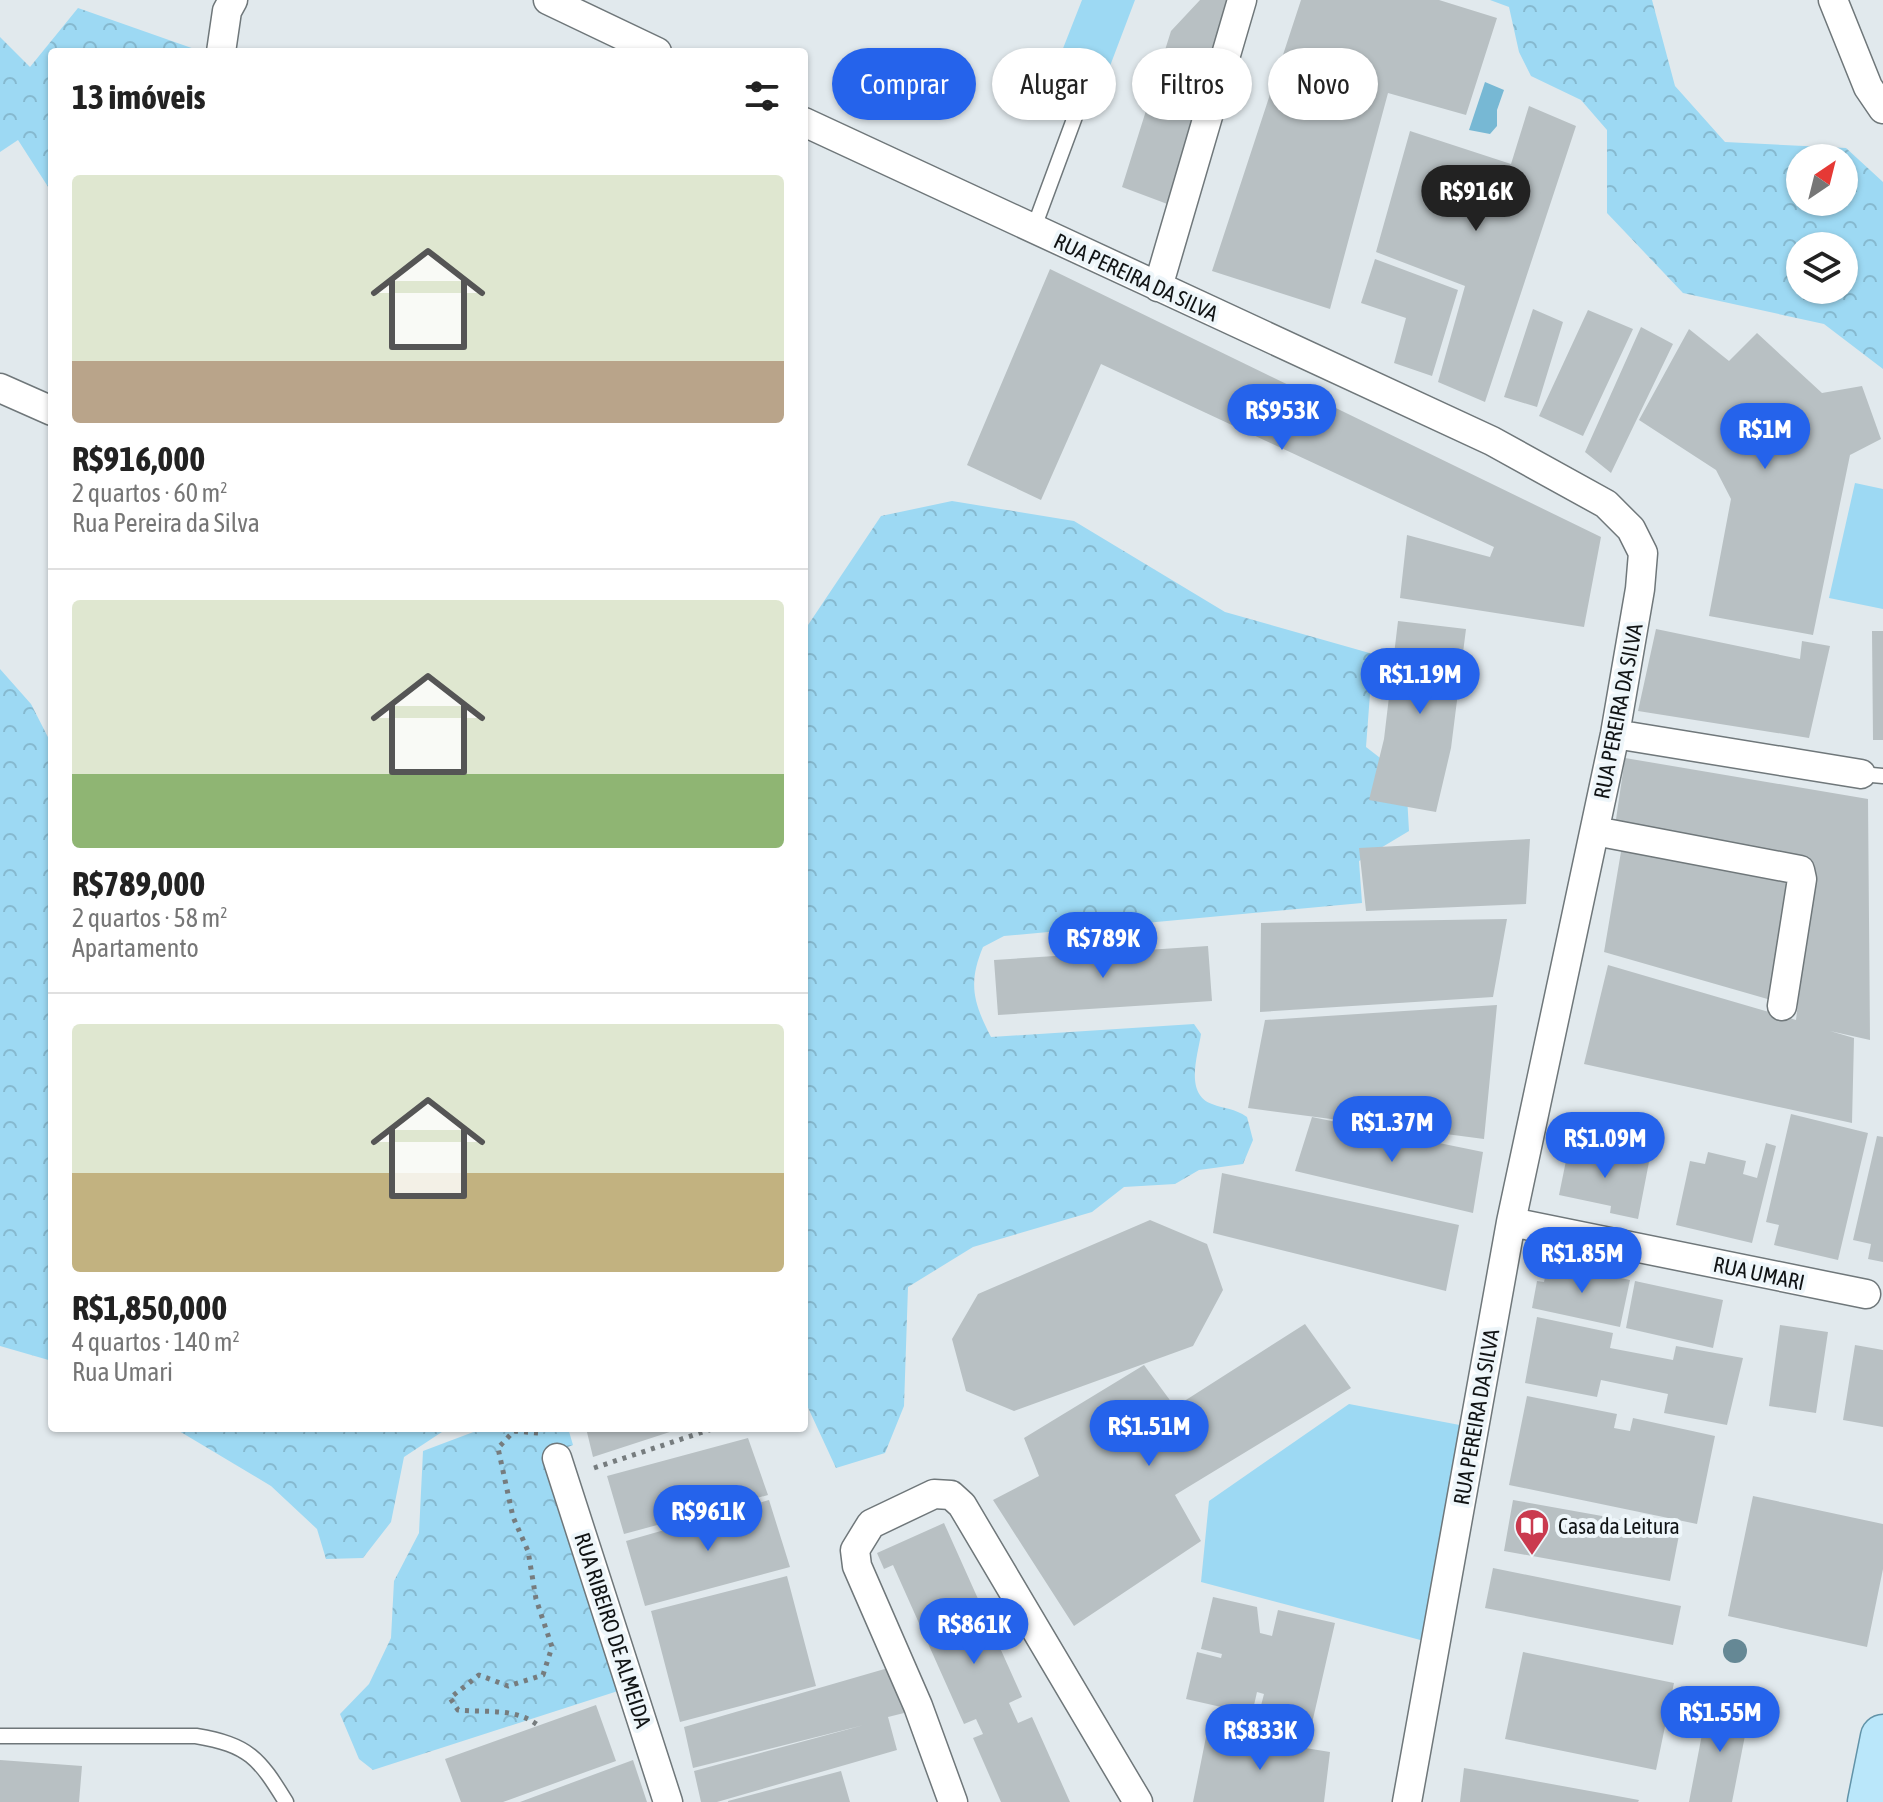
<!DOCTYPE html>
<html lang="pt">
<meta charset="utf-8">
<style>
:root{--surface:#fff;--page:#f2f2f2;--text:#222;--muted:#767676;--line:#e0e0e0;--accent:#2563eb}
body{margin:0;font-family:"Asap Condensed",sans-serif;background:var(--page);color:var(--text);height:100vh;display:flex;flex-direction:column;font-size:30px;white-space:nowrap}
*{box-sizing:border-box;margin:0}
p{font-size:26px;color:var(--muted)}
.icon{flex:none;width:44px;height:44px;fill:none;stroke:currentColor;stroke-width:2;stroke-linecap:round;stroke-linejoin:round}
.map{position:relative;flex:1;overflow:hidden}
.panel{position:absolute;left:48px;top:48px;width:760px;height:1384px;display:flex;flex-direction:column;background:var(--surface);border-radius:8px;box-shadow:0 2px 6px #0004}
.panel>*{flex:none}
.top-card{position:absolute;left:832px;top:48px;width:760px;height:72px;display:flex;gap:16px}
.needle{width:52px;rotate:35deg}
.buttons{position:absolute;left:1786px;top:144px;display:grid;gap:16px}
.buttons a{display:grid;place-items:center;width:72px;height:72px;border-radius:50%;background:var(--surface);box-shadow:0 2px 6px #0004;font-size:40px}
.price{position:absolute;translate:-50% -68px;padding:0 18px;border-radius:28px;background:var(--accent);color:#fff;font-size:26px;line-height:52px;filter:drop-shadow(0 2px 4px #0008)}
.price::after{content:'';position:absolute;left:50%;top:48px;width:24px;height:18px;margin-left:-12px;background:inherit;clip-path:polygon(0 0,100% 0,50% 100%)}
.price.active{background:#222;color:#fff}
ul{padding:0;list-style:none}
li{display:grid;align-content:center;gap:16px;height:424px;padding:0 24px}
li+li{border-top:2px solid var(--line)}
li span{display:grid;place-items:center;height:248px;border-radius:8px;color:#555}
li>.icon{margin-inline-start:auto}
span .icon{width:144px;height:144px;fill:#fffc;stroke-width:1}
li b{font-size:34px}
h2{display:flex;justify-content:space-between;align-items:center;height:96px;padding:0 24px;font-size:34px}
.chip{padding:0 28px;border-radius:36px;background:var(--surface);box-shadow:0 2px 6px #0004;font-size:28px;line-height:72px}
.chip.active{background:var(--accent);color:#fff}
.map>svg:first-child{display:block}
</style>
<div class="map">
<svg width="1883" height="1802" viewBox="0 0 1883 1802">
<defs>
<pattern id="forest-crowns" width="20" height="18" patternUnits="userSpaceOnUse" patternTransform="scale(2)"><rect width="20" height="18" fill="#9dd9f3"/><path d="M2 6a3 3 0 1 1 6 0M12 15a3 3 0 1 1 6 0" fill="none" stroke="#86b9cf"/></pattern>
</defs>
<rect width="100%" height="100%" fill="#e1e9ed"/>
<!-- green -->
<path fill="#9dd9f3" d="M 1082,0 L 1135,0 L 1110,66 L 1062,51 Z
M 1855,483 L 1883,489 L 1883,609 L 1829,598 Z
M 1349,1404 L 1465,1426 L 1428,1642 L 1201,1582 L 1209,1501 Z"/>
<!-- forest -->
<path fill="url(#forest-crowns)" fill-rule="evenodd" d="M 1490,0 L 1652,0 L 1675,86 L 1725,142 L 1846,148 L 1883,182 L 1883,369 L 1824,324 L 1683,293 L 1607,213 L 1607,130 L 1581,100 L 1531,76 L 1519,52 L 1509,7 ZM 1800,158 L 1844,158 L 1844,202 L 1800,202 ZM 1800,246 L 1844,246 L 1844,290 L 1800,290 Z
M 78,8 L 203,52 L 52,52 L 52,193 L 18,140 L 0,152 L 0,37 L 30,67 Z
M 952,501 L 1074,521 L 1225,612 L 1373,654 L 1366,747 L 1406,778 L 1409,831 L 1359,861 L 1362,903 L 1004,936 L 983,947 C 968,983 973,1002 991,1037 L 1194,1024 L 1201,1034 C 1198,1055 1184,1094 1212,1104 C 1225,1109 1234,1108 1247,1117 L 1253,1140 L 1243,1164 L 1199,1170 L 1175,1184 L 1124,1187 L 1092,1212 L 973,1247 L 908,1287 L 904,1406 L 885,1453 L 836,1468 L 804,1399 L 804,631 L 881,516 Z
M 0,669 L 31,704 L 52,745 L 52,1361 L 0,1346 Z
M 174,1428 L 448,1428 L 404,1457 L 391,1522 L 363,1558 L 326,1559 L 317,1529 L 271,1486 Z
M 484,1428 L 568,1428 L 573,1445 L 550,1454 L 621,1690 L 373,1770 L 359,1759 L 340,1714 L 369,1684 L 391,1638 L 394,1581 L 419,1533 L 423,1451 Z"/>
<!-- water -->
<path fill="#77b8d4" d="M 1485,82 L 1504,90 L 1497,110 L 1497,126 L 1490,134 L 1469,130 Z"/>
<!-- building -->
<path fill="#b8c0c3" d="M 1200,0 L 1236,0 L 1170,205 L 1122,187 L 1171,31 Z
M 1301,0 L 1439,0 L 1497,18 L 1466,115 L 1388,93 L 1330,309 L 1212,271 Z
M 1529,106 L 1576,126 L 1485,402 L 1438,382 L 1465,286 L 1376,252 L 1410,131 L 1511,164 Z
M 1375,259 L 1458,290 L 1432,376 L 1394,363 L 1406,318 L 1361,303 Z
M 1050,269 L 1601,537 L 1584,627 L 1400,598 L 1407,535 L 1490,557 L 1494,547 L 1101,364 L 1041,500 L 967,465 Z
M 1533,309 L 1563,322 L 1537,407 L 1504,397 Z
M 1588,310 L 1633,329 L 1583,436 L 1539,416 Z
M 1641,327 L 1673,344 L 1611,473 L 1585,452 Z
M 1689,329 L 1729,361 L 1757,333 L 1822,393 L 1862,386 L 1881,439 L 1850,455 L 1813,635 L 1709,616 L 1731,499 L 1716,470 L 1639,420 Z
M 1398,621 L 1466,629 L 1451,748 L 1436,812 L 1369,800 L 1384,739 Z
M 1656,629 L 1800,659 L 1802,641 L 1830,646 L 1809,738 L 1638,711 Z
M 1872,631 L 1883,631 L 1883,740 L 1873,740 Z
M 1625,758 L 1868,799 L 1870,1040 L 1830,1031 L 1854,1038 L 1852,1123 L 1584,1064 L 1608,965 L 1796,1020 L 1814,865 L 1614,833 Z
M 1530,839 L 1526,904 L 1366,911 L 1359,848 Z
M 1623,840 L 1796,873 L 1771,1000 L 1604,952 Z
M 1507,919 L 1493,997 L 1260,1012 L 1261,923 Z
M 1208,946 L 1212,1001 L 998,1015 L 994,960 Z
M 1497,1005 L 1484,1139 L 1248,1108 L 1265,1020 Z
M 1791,1114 L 1868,1133 L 1838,1260 L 1774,1245 L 1779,1225 L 1766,1222 Z
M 1312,1117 L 1483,1152 L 1473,1213 L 1295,1171 Z
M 1877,1136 L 1883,1137 L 1883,1262 L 1868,1259 L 1871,1244 L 1853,1240 Z
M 1766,1143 L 1776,1146 L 1752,1243 L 1676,1225 L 1690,1161 L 1705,1164 L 1708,1152 L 1746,1161 L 1743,1174 L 1757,1178 Z
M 1569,1146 L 1649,1162 L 1638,1219 L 1610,1213 L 1611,1206 L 1559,1195 Z
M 1222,1173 L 1459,1225 L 1446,1291 L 1213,1233 Z
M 1150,1220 L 1207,1244 L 1223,1290 L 1193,1346 L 1014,1411 L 966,1391 L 952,1339 L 978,1294 Z
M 1548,1262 L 1630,1280 L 1620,1327 L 1532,1308 L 1537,1281 L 1544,1282 Z
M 1635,1281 L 1723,1300 L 1713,1348 L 1626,1328 Z
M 1537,1317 L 1613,1333 L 1610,1348 L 1673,1360 L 1676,1346 L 1743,1358 L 1727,1425 L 1664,1413 L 1668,1394 L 1601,1380 L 1597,1397 L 1525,1383 Z
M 1305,1324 L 1351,1388 L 1175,1495 L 1201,1541 L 1074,1626 L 993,1500 L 1039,1476 L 1024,1438 L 1144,1365 L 1175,1407 Z
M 1780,1325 L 1828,1332 L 1816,1413 L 1769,1406 Z
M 1855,1345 L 1883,1350 L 1883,1427 L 1843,1420 Z
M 1527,1396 L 1617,1414 L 1614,1428 L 1630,1431 L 1633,1418 L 1715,1436 L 1697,1524 L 1509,1485 Z
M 586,1428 L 679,1428 L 679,1429 L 593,1457 Z
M 748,1438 L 768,1495 L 624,1534 L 607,1476 Z
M 1753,1496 L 1883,1524 L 1883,1569 L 1867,1647 L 1728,1616 Z
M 769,1500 L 790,1567 L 645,1606 L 626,1541 Z
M 1513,1500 L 1680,1530 L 1670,1581 L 1504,1551 Z
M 944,1523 L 1022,1697 L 1009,1703 L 1018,1723 L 1032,1717 L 1070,1802 L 1001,1802 L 973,1738 L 983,1734 L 976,1719 L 964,1724 L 893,1565 L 884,1569 L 877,1553 Z
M 1493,1568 L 1681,1606 L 1673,1645 L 1485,1608 Z
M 787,1576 L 816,1686 L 680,1722 L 651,1611 Z
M 1213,1597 L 1257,1607 L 1260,1633 L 1272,1636 L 1278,1610 L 1335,1623 L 1310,1732 L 1257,1721 L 1264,1694 L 1257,1692 L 1252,1714 L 1186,1699 L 1197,1652 L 1221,1658 L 1222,1654 L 1201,1649 Z
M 1523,1652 L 1674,1683 L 1656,1770 L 1505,1739 Z
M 895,1666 L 912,1711 L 888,1717 L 897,1750 L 717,1802 L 701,1802 L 694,1771 L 864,1725 L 693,1768 L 684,1727 Z
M 1708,1703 L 1750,1710 L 1732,1802 L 1689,1802 Z
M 596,1705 L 616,1761 L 503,1802 L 461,1802 L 445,1759 Z
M 1207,1732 L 1330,1752 L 1324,1802 L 1193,1802 Z
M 0,1760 L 82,1766 L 79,1802 L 0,1802 Z
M 633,1760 L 647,1802 L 520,1802 Z
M 1464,1768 L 1639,1800 L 1638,1802 L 1460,1802 Z
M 841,1771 L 850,1802 L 728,1802 L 728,1801 Z"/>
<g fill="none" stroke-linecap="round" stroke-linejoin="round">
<defs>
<path id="service" d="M 1033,230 L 1093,68
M 1861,774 L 1883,776
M 0,1736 L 196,1736 C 249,1745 259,1758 286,1802"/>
<path id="minor" d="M 548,0 L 657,52
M 1833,0 L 1868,87 L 1883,109
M 221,52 L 227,11 L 233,0
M 804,122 L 1492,441 L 1606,504 L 1631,529 L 1643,553 L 1640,589 L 1615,734 L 1511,1222 L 1407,1802
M 1158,287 L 1242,0
M 0,388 L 52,411
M 1615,734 L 1861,774
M 1595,831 L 1800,870 L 1802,879 L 1782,1006
M 1511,1222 L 1866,1294
M 557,1458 L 668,1802
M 953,1802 L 918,1706 L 857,1566 L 855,1550 L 871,1524 L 934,1494 L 951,1495 L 962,1505 L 1138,1802"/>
<path id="primary" d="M 1870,1802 L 1883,1737"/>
</defs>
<!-- service casing -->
<use href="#service" stroke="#6f777a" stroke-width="17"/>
<!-- minor casing -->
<use href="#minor" stroke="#6f777a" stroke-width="31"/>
<!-- primary casing -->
<use href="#primary" stroke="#6193a8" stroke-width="47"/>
<!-- path -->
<path stroke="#767c7e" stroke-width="5" stroke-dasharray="4 6" stroke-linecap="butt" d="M 538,1433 L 514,1431 L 498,1448 L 513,1517 L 528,1551 L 536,1599 L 552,1647 L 543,1675 L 508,1686 L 479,1675 L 450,1698 L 458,1710 C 487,1713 517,1707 540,1727
M 594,1468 L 715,1428"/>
<!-- service -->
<use href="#service" stroke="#fff" stroke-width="14"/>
<!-- minor -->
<use href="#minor" stroke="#fff" stroke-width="28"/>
<!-- primary -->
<use href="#primary" stroke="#bae7fa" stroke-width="44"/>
</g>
<!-- trees -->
<circle fill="#658895" cx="1735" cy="1651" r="12"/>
<!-- icons -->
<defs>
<symbol id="library-pin" viewBox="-11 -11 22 30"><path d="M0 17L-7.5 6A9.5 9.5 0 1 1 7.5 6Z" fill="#ca3a4e" stroke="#eef6fa"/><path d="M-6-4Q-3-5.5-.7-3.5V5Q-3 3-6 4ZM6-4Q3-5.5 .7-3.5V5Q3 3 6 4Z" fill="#fff"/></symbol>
</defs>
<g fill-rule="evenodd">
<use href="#library-pin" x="1512" y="1506" width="40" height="54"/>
</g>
<g text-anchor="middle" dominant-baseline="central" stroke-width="8" stroke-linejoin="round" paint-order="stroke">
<!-- street labels -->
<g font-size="22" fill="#111415" stroke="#eef6fa">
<text transform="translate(1136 277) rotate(25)">RUA PEREIRA DA SILVA</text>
<text transform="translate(1618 711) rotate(-79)">RUA PEREIRA DA SILVA</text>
<text transform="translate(1759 1273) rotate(12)">RUA UMARI</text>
<text transform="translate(1476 1417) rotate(-80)">RUA PEREIRA DA SILVA</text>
<text transform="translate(613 1630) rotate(72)">RUA RIBEIRO DE ALMEIDA</text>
</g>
<!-- poi labels -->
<g font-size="22" fill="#111415" stroke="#eef6fa" text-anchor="start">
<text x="1558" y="1526">Casa da Leitura</text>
</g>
</g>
</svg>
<div class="buttons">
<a><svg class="needle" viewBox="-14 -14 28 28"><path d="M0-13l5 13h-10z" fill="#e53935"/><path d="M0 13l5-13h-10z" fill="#767676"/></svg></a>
<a><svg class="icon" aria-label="layers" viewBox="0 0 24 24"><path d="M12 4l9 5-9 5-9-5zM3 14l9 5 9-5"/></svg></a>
</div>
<b class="price active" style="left:1476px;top:233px">R$916K</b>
<b class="price" style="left:1282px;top:452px">R$953K</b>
<b class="price" style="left:1765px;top:471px">R$1M</b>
<b class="price" style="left:1420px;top:716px">R$1.19M</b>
<b class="price" style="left:1103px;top:980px">R$789K</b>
<b class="price" style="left:1392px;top:1164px">R$1.37M</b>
<b class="price" style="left:1605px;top:1180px">R$1.09M</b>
<b class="price" style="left:1582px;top:1295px">R$1.85M</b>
<b class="price" style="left:1149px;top:1468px">R$1.51M</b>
<b class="price" style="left:708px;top:1553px">R$961K</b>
<b class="price" style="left:974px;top:1666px">R$861K</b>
<b class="price" style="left:1720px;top:1754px">R$1.55M</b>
<b class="price" style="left:1260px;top:1772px">R$833K</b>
<div class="top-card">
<a class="chip active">Comprar</a>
<a class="chip">Alugar</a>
<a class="chip">Filtros</a>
<a class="chip">Novo</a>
</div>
<section class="panel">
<h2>13 imóveis<svg class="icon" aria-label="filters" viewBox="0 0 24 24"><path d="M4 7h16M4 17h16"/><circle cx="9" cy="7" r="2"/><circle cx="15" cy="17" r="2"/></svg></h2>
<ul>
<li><span style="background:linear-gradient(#dfe7d0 75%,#b9a48a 0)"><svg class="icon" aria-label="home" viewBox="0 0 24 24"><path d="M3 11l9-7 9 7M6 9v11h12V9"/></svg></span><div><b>R$916,000</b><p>2 quartos · 60 m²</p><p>Rua Pereira da Silva</p></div></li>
<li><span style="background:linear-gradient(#dfe7d0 70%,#8fb573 0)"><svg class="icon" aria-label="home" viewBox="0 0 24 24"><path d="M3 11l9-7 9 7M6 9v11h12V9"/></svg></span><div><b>R$789,000</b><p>2 quartos · 58 m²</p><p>Apartamento</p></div></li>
<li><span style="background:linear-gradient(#dfe7d0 60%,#c2b280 0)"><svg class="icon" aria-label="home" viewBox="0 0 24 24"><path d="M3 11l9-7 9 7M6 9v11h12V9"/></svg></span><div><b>R$1,850,000</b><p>4 quartos · 140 m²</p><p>Rua Umari</p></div></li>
</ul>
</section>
</div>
